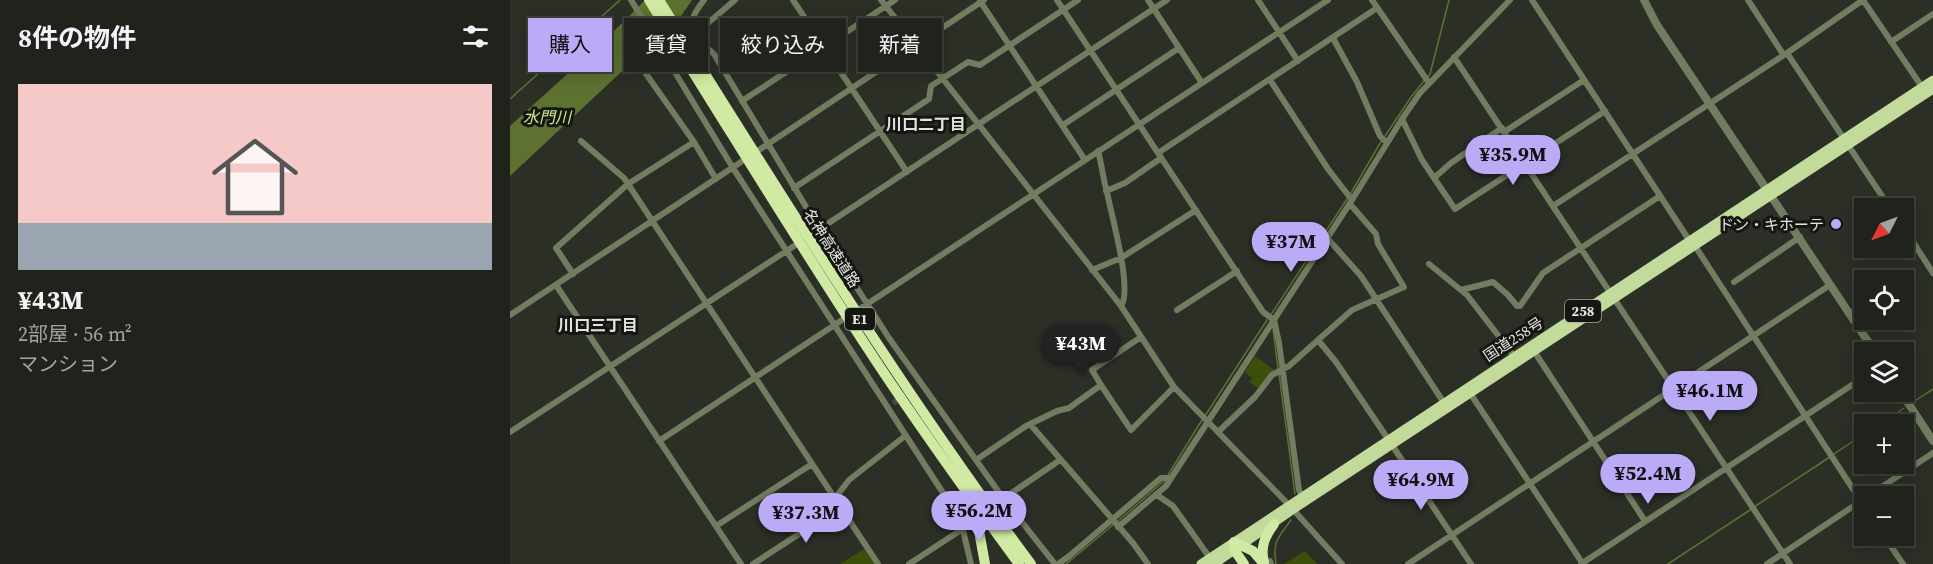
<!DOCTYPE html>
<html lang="ja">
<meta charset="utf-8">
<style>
:root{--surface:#20231c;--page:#282b25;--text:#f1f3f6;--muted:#a2a4a3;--line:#3d403b;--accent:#bbaaf6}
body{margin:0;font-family:"Source Serif 4","Noto Sans JP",serif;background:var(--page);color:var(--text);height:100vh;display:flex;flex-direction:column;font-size:22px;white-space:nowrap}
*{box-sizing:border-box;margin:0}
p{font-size:20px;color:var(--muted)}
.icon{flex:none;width:33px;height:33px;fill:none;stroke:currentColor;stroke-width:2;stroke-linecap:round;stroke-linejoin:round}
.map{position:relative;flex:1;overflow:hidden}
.panel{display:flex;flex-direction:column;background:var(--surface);width:510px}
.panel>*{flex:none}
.hud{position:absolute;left:18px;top:18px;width:570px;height:54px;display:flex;gap:12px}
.needle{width:39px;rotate:228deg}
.tools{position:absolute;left:1344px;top:198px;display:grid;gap:12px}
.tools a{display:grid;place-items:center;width:60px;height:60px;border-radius:0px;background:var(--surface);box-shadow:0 3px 15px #0003,0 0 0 2px var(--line);font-size:30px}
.price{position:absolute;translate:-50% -51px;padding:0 14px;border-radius:21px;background:var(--accent);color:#111;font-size:20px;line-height:39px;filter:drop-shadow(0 2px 3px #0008)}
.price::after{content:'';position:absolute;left:50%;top:36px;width:18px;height:14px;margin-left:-9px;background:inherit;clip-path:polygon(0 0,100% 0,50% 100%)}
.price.on{background:#222;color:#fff}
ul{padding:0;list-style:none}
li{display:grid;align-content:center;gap:12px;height:318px;padding:0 18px}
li+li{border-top:2px solid var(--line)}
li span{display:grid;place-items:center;height:186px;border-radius:0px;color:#555}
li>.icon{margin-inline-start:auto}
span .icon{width:108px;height:108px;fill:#fffc;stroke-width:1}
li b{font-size:26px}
h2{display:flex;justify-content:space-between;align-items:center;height:72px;padding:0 18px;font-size:26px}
.chip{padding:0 21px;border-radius:0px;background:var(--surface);box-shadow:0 3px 15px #0003,0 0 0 2px var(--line);font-size:21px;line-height:54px}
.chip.on{background:var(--accent);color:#111}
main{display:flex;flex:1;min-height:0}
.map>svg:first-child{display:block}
</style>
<main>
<section class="panel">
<h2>8件の物件<svg class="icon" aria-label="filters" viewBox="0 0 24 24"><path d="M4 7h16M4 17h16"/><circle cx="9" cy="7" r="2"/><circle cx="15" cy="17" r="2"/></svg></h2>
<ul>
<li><span style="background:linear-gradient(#f6c9c9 75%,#9aa5b1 0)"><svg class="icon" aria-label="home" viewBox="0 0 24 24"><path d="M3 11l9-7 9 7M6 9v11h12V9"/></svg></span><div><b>¥43M</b><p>2部屋 · 56 m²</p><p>マンション</p></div></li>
</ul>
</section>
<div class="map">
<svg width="1423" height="564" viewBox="0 0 1423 564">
<rect width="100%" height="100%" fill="#2b2f26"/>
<!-- green -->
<path fill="#3c4f0b" d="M 745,356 L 764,370 L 749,389 L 739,382 L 742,378 L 735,372 Z
M 354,549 L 364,564 L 330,564 Z
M 795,551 L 807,564 L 774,564 Z"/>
<!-- water -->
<path fill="#5d7230" d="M 135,0 L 182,0 L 171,16 L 0,176 L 0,126 L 97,38 Z"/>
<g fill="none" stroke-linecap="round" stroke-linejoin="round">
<!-- stream -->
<path stroke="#5d7230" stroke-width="1.5" d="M 917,78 L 920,74 L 939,0
M 0,99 L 110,0
M 875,136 L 901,97 L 914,81
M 841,193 L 872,140
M 760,316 L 837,199
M 763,329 L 768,369
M 769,374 L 785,494
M 1405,401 L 1423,389
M 695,416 L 757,320
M 1370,424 L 1394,408
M 1324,454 L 1354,434
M 658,475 L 692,420
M 1244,507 L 1320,457
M 608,521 L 654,481
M 556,564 L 604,524
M 766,564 C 762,541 769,537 781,520
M 1158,564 L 1240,510"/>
<!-- minor-tunnel -->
<path stroke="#464a42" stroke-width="6" stroke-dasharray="6 3" stroke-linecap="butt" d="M 383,403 L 404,388"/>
<!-- minor -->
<path stroke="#717c60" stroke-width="6" d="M 121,0 L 223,168 L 433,493 L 452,526 L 461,564
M 283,0 L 397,172
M 371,0 L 611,306 L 664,387 L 779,505 L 832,564
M 547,0 L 753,312 L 764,320 L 769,343 L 789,490 L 792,496
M 638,0 L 692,83
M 748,0 L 788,61
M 862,0 L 919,83
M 1022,0 L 1179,240
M 1238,0 L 1273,54
M 1353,0 L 1412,87
M 470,1 L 575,160
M 184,35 C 177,22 186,11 194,0
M 823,38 L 847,82 L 870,136 L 877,143
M 1381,42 L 1423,14
M 187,46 L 184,35 L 225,0
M 1277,53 L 1334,139
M 944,57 L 1280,564
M 760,80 L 818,169 L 842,200
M 232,101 L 385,0
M 892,119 L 912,160 L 924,178 L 941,163 L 992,128
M 553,125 L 669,48
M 994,132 L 1074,80
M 71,141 L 114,178 L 368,564
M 184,142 L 134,71 L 148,53 L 154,49 L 166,61 L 187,46 L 197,48 L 204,54 L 310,230 L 379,338 L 493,498 L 545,564
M 1338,145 L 1380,208
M 249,150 L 474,0
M 588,151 C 592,165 593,179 597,192 C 601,214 623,290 611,306
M 648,153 L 867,8
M 924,178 L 945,209 L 1095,111
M 284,188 L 419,99 L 421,86 L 458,62 L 470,65 L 568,0
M 596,191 L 615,183 L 651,158
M 1043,206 L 1277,53 L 1353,0
M 1394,228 L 1423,273
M 302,234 L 657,0
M 818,239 L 851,276 L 934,403
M 1185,246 L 1354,506
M 919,264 L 957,295 L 1004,356
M 582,270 L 611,258 L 686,210
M 63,274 L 46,248 L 118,184 L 184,142 L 206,179
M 1224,282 L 1290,237
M 46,285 L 231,564
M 951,290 L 983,282 L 998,295 L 1007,306 L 1010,306 L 1033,273 L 1150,196
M 351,308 L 818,0
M 667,310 L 727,271
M 0,315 L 231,162
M 808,340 L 842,310 L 894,287 L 868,244 L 866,234 L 840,204
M 1024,351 L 1135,521
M 591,385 L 621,430 L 664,387
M 960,393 L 1073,564
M 520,424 L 623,543 L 638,564
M 0,432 L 284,246
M 708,432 L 745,397 L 762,375 L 779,366 L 808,340 L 826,362 L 878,439
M 149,441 L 332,320
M 882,445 L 961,564
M 466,460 L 516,426 L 547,411 L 559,408 L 591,385 L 582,370 L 631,337
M 647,495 L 663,506 L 700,558
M 1358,496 L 1423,453
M 484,505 L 550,460
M 206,526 L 302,464
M 608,527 L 656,486 L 842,200 L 892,119 L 910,93 L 1000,0
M 1374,536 L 1393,564
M 760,561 L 761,564
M 243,564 L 306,523 L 339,480 L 395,436
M 399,564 L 448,532 L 459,521
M 548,564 L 558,557 L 651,478 L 661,478
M 898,564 L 1320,285
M 1071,564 L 1354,377
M 1257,564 L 1354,499"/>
<!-- tertiary -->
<path stroke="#717c60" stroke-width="8" d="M 1134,0 L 1147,25 L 1365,352
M 1391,392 L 1423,441"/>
<!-- trunk -->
<path stroke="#c2da9a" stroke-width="9" d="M 691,564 L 1423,80
M 704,564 L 782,510 L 1423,89"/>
<!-- motorway -->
<path stroke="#d0eaa3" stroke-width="10" d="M 190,66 C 296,235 402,404 521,564
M 183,72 C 248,176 312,281 380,382 C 422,444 465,504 509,564
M 453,496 L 469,531 L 475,564
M 754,562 C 750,547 755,536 764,524
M 734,564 L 725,551 L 724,542 L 743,551 L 754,564"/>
<!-- motorway-bridge -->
<path stroke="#d0eaa3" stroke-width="10" d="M 139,0 L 183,72
M 149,0 L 190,66"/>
</g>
<!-- markers -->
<circle fill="#bbaaf6" stroke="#151612" stroke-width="2" cx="1326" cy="224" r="6"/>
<g text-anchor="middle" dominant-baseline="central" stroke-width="6" stroke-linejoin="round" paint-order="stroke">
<!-- shield labels -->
<g fill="#151612" stroke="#a4a7a2" stroke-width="1.5">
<rect x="1055" y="300" width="36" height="22" rx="4.5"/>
<rect x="335" y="308" width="30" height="22" rx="4.5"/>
</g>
<g font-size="14" font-weight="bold" fill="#e2e5df">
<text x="1073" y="311">258</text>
<text x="350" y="319">E1</text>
</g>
<!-- poi labels -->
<g font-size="15" fill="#e2e5df" stroke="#151612" text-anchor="end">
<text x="1314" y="224">ドン・キホーテ</text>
</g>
<!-- street labels -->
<g font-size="15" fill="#e2e5df" stroke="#151612">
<text transform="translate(322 248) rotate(57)">名神高速道路</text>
<text transform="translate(1003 339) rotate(-33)">国道258号</text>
</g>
<!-- water labels -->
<g font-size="16" font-style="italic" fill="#caeb8d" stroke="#151612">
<text x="37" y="117">水門川</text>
</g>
<!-- neighbourhood labels -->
<g font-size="16" font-weight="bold" fill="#e2e5df" stroke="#151612">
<text x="416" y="124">川口二丁目</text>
<text x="88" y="325">川口三丁目</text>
</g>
</g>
</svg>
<div class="tools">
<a><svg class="needle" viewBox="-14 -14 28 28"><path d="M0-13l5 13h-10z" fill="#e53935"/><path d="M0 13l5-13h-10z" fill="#a2a4a3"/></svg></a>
<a><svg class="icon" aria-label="locate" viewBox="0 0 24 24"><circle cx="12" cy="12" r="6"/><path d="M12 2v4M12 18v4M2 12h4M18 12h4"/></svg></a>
<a><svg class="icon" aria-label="layers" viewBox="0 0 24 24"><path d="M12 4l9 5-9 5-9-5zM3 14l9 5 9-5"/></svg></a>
<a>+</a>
<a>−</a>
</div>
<b class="price" style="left:1003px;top:186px">¥35.9M</b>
<b class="price" style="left:781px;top:273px">¥37M</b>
<b class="price on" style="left:571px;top:375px">¥43M</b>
<b class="price" style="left:1200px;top:422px">¥46.1M</b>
<b class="price" style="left:1138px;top:505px">¥52.4M</b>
<b class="price" style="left:911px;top:511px">¥64.9M</b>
<b class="price" style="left:469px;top:542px">¥56.2M</b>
<b class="price" style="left:296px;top:544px">¥37.3M</b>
<div class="hud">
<a class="chip on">購入</a>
<a class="chip">賃貸</a>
<a class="chip">絞り込み</a>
<a class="chip">新着</a>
</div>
</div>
</main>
